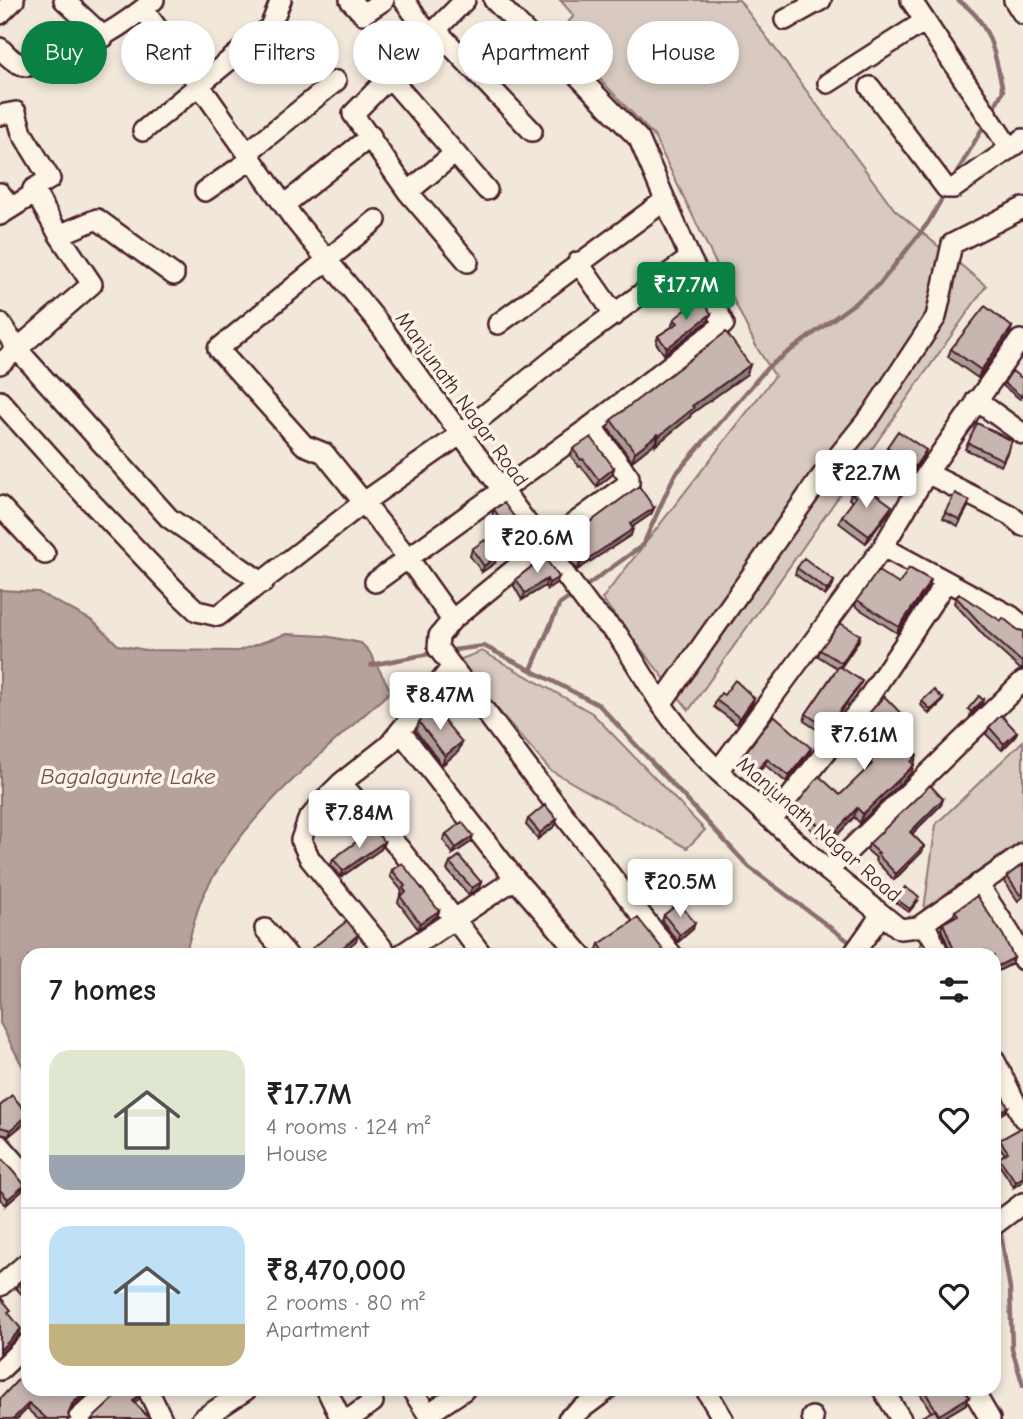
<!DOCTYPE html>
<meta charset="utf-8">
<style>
:root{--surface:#fff;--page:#f2f2f2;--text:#202124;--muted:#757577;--line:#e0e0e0;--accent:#0b8043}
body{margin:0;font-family:"Comic Neue",sans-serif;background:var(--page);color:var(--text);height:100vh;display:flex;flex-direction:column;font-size:26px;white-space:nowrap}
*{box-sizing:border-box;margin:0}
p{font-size:23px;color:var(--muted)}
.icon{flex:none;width:38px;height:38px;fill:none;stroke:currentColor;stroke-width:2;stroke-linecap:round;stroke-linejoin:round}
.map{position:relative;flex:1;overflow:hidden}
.drawer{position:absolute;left:21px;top:948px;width:980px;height:448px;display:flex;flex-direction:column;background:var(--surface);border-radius:21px;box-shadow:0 4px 10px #0003}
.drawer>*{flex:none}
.hud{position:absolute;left:21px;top:21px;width:982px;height:63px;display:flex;gap:14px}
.price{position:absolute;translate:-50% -60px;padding:0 16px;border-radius:7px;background:#fff;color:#222;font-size:23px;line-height:46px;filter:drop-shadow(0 2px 4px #0008)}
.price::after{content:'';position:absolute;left:50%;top:42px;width:21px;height:16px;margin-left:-10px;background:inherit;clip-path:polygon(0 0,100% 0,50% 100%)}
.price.current{background:var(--accent);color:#fff}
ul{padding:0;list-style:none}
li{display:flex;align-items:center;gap:21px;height:175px;padding:0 28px}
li+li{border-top:2px solid var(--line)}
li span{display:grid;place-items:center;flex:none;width:196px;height:140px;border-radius:21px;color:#555}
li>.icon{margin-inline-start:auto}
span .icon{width:84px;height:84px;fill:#fffc;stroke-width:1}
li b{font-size:30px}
h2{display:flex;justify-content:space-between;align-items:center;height:84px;padding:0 28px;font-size:30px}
.tag{padding:0 24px;border-radius:32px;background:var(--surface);box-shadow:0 4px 10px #0003;font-size:24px;line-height:63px}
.tag.current{background:var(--accent);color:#fff}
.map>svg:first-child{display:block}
</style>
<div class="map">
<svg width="1023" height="1419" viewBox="0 0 1023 1419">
<rect width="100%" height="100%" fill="#f1e8da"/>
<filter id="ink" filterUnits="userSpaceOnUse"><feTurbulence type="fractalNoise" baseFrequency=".0143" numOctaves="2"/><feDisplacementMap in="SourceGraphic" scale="14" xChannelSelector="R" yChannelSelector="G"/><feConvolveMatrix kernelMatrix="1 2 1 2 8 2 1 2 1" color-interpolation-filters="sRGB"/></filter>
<g filter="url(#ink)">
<!-- green -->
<path fill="#d8cac0" stroke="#917476" stroke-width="2" d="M 560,0 L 739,0 L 895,210 L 986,286 L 689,710 L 602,599 L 775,376 L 757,348 L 654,136 L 557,34 L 574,16 Z
M 482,651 L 592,713 L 705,830 L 687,848 L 550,770 L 456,661 Z
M 1023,741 L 1023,840 L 924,909 L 936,824 Z"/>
<!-- water -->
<path fill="#b6a19c" stroke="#8b6d6f" stroke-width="2" d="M 0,590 L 38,592 L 93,621 L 118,645 L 146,650 L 238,651 L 286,634 L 325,636 L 361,643 L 369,651 L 391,691 C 324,752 246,811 204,894 C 195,912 191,936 185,955 L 28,956 L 28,1077 L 0,1023 Z"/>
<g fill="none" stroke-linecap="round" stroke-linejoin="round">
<!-- stream -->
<path stroke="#8b6d6f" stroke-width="4.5" d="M 958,0 C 991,21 995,55 1003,91 L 992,111
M 952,181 L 986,122
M 582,589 L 643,545 L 674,476 L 768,367 L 878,286 L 928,223 L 944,195
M 446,651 L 484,646 L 599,705 L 749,867 L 855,946
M 371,665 L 434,653
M 531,670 L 559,605 L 575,594
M 994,1175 L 998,1216
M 1000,1228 L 1010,1289 L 1012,1349 L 1023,1385"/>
<defs>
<path id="minor" d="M 64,0 L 104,37
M 350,0 L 363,14 L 384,0
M 404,0 L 429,35
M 465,0 L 353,114 L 408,192 L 468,262
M 911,0 L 1010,149
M 1014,0 L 1023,14
M 143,9 L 205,93 L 293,218 L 377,321 L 590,608 L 618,635 L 661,704 L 687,739 L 718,771 L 828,871 L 900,929 L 918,927 L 1023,854
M 0,14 L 14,0
M 785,20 L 821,0
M 435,29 L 532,131
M 0,48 C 7,55 15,65 27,66 C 35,66 46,61 54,58 C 92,45 123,26 154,0
M 390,78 L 487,190
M 828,83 L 925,21
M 870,87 L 946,188 L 954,188 L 1023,139
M 0,115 L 16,112 L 22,133 L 50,179 L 33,189 L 59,235 L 92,284 L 0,364
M 143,131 L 270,27 L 281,0
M 247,153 L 336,81
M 205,191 L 252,159
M 408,192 L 455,153
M 0,193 L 11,207
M 284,205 L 371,136
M 0,215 L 35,193
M 376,220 L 218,349 L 304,445 L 324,453 L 408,558 L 452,620
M 59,235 L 97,219 L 174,275
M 578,262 L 615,315
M 0,323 L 18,350 L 169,518 L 263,583
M 498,324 L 664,201
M 976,400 L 1023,434
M 0,401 L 89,500 L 178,593 L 197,611 L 218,616 L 364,502 L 461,434 L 564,351 L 690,258
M 591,426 L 629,477 L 629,483 L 543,546 L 452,620 L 439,636 L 438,648 L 526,766 L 673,956
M 927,473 L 1010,515 L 1023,526
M 0,506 L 45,554
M 883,547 L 1011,616 L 1023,626
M 375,582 L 591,426 L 724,324 L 690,258 L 639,139 L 570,68 L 532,38 L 494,0
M 661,704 L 818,481 L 872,414 L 936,317 L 952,244 L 1023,208
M 400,731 L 515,879 L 582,956
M 718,771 L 883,547 L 927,473 L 1020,340 L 1023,343
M 341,783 L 400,849 L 483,956
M 772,820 L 864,704 L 946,582
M 828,871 L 1023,681
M 978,884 L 1011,935 L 1023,960
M 924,923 L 940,956
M 265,929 L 288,956
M 389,956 L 310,859 L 301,840 L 308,820 L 326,798 L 341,783 L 388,746 L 452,667
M 399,956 L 515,879
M 852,956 L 876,922 L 879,914
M 994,1059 L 1023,1118
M 0,1145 L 28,1177
M 994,1225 L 1023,1203
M 0,1286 L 28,1262
M 0,1370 L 28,1343
M 148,1390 L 162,1419
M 327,1390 L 341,1419
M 412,1390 L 431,1419
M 706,1390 L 723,1419
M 883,1390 L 901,1419
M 973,1390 L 990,1419
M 428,1414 L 464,1390
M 812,1417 L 813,1419
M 78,1419 L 110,1390
M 202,1419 L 246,1390
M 349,1419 L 373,1402
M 568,1419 L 607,1390"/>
</defs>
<!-- minor casing -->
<use href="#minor" stroke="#4a1f2b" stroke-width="24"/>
<!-- minor -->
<use href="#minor" stroke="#fcf5e5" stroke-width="19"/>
</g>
<!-- wall -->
<path fill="#ab9d96" stroke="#4a1f2b" stroke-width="2" d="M 674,319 L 708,321 L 664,354 L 656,343 L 658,336 L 673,326 L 672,325 Z
M 1012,327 L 1009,335 L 978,378 L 948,357 L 951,349 Z
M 747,374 L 691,414 L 690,417 L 656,445 L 655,443 L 632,461 L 608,428 L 611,420 Z
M 1023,379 L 1023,395 L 1020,399 L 1003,386 L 1004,383 Z
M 968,443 L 1010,447 L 1001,466 L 965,449 Z
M 887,447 L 926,450 L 924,456 L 913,473 L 885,454 Z
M 573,449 L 614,468 L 612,475 L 597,487 L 581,466 L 579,467 L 571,456 Z
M 851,493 L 889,512 L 866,543 L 839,523 L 842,516 L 853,502 L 849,499 Z
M 968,507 L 958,526 L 943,518 L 945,512 Z
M 654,508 L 651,514 L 632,527 L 631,535 L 577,570 L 561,548 L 563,542 Z
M 494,509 L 515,518 L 512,524 L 502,531 L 492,516 Z
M 472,549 L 495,563 L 482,572 L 470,556 Z
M 544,557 L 556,583 L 547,589 L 545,586 L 522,600 L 514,586 L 516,579 Z
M 797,568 L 834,581 L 832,587 L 825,596 L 795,574 Z
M 899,584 L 929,586 L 897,633 L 855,606 L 857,600 Z
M 956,597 L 1018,630 L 1023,631 L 1023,669 L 1020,669 L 987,639 L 954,603 Z
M 860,635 L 858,642 L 841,667 L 859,687 L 824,734 L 804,721 L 806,714 L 837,668 L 818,656 L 820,650 Z
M 754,698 L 752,704 L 737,724 L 714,707 L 716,700 Z
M 943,699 L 942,702 L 929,714 L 921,705 L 922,701 Z
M 419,722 L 462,742 L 458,752 L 442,765 L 416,731 Z
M 858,726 L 909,733 L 902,740 L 917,755 L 911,773 L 860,823 L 854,817 L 828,845 L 793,813 L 796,805 L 840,795 L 867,770 L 870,762 L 876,755 L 855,735 Z
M 989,727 L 1017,732 L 1014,738 L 1002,750 L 986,734 Z
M 811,748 L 809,754 L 786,782 L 765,765 L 754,777 L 739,763 L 742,757 Z
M 943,799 L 941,805 L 912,834 L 924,846 L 922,852 L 894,880 L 875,860 L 876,858 L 867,850 L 869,844 Z
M 528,819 L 557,819 L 555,826 L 538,839 L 526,825 Z
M 446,834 L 471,842 L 453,854 L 443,840 Z
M 384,842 L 381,849 L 341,877 L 331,865 L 333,859 Z
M 450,863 L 481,882 L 479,888 L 469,895 L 447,870 Z
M 1023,864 L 1023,897 L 1018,901 L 1005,882 L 1007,876 Z
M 392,870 L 439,911 L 437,916 L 418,929 L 398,902 L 400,896 L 401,895 L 401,893 L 402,891 L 390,876 Z
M 896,899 L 918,901 L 909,912 L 895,902 Z
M 955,911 L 1014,958 L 1012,964 L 994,973 L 994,956 L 952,955 L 941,929 L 943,923 L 953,918 Z
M 664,915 L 693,929 L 678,942 L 662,921 Z
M 922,940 L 932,956 L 925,956 L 920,946 Z
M 599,944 L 668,956 L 598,956 L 596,952 Z
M 0,1106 L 28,1114 L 27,1121 L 9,1136 L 0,1134 Z
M 1023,1127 L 1023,1181 L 1014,1187 L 998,1163 L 999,1158 L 1005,1154 L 998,1145 L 1000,1140 Z
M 0,1157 L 22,1191 L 6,1205 L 0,1199 Z
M 28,1275 L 28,1299 L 27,1300 L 16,1288 L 18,1283 Z
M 28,1390 L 70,1410 L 68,1415 L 70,1419 L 38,1419 L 27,1409 L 17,1419 L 0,1419 Z
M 918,1390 L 964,1390 L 969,1397 L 966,1404 L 941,1419 L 919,1419 L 931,1412 Z"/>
<!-- shaded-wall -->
<path fill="#8b7f7a" stroke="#4a1f2b" stroke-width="2" d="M 711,314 L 708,321 L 664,354 L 667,348 Z
M 1012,327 L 1009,335 L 978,378 L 981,370 Z
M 750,365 L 747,374 L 691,414 L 690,417 L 656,445 L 659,436 L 692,406 Z
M 658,434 L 655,443 L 632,461 L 635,452 Z
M 926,450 L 924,456 L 913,473 L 915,467 Z
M 614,468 L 612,475 L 597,487 L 599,480 Z
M 892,506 L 889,512 L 866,543 L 869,536 Z
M 654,508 L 651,514 L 628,530 L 630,524 Z
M 515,518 L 512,524 L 502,531 L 504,525 Z
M 633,529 L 631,535 L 577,570 L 580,564 Z
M 497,556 L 495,563 L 482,572 L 484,566 Z
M 559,577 L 556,583 L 547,589 L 549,583 Z
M 547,579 L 545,586 L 522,600 L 525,593 Z
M 931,580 L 929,586 L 897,633 L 899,627 Z
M 834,581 L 832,587 L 825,596 L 827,590 Z
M 860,635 L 858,642 L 840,669 L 842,663 Z
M 862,681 L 859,687 L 824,734 L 827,728 Z
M 754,698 L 752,704 L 737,724 L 740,718 Z
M 943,699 L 942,702 L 929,714 L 931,710 Z
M 983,700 L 982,704 L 970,716 L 971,712 Z
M 912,725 L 909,733 L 896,746 L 899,738 Z
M 1017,732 L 1014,738 L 1002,750 L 1004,744 Z
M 462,742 L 458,752 L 442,765 L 445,756 Z
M 811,748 L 809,754 L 786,782 L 789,776 Z
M 767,759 L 765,765 L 754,777 L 756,771 Z
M 914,765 L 911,773 L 860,823 L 863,814 Z
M 943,799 L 941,805 L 908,838 L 910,832 Z
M 857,808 L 854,817 L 828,845 L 831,837 Z
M 557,819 L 555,826 L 538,839 L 540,833 Z
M 473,836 L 471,842 L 453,854 L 456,848 Z
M 384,842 L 381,849 L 341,877 L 343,871 Z
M 924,846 L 922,852 L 894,880 L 896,874 Z
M 481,882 L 479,888 L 469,895 L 472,888 Z
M 439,911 L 437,916 L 418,929 L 420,923 Z
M 695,923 L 693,929 L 678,942 L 680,935 Z
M 358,935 L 356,941 L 338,956 L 332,956 Z
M 1014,958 L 1012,964 L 994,973 L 994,968 Z
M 1008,1107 L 1006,1111 L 994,1119 L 994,1115 Z
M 28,1115 L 27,1121 L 9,1136 L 11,1130 Z
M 1023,1177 L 1023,1181 L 1014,1187 L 1016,1182 Z
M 25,1185 L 22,1191 L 6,1205 L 8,1199 Z
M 21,1329 L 19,1335 L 0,1354 L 0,1350 Z
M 87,1390 L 91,1390 L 69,1410 L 72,1404 Z
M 141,1393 L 139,1399 L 130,1407 L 133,1401 Z
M 969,1397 L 966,1404 L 941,1419 L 938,1419 L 939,1415 Z
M 29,1403 L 27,1409 L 17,1419 L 13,1419 Z"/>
<!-- building -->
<path fill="#c7b6af" stroke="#4a1f2b" stroke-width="2" d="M 702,297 L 711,314 L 667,348 L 658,336 L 678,323 L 674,319 Z
M 985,306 L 1012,327 L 981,370 L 951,349 Z
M 726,332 L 750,365 L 692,406 L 694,408 L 659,436 L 658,434 L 635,452 L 611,420 Z
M 1012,371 L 1023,379 L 1023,393 L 1021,396 L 1004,383 Z
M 977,423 L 1012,441 L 1003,460 L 968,443 Z
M 898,431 L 926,450 L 915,467 L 887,447 Z
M 591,437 L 614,468 L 599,480 L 583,459 L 581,460 L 573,449 Z
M 859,482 L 892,506 L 869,536 L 842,516 L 856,497 L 851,493 Z
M 639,486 L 654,508 L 630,524 L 633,529 L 580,564 L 563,542 Z
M 955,493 L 970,501 L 960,520 L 945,512 Z
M 504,503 L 515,518 L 504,525 L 494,509 Z
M 485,540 L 497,556 L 484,566 L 472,549 Z
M 544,557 L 559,577 L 549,583 L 547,579 L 525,593 L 516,579 Z
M 804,558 L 834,581 L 827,590 L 797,568 Z
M 909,568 L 931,580 L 899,627 L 857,600 L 878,571 L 899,584 Z
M 959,594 L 1001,621 L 1003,618 L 1018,630 L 1023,631 L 1023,663 L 989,633 L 956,597 Z
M 840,623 L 860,635 L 842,663 L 820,650 Z
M 839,666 L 862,681 L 827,728 L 806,714 Z
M 735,680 L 754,698 L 740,718 L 716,700 L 721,693 L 724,695 Z
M 934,690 L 943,699 L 931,710 L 922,701 Z
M 884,696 L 912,725 L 899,738 L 917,755 L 911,762 L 914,765 L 863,814 L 857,808 L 831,837 L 796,805 L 819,776 L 840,795 L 872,764 L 870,762 L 882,749 L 858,726 Z
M 979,696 L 983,700 L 971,712 L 968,709 Z
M 432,706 L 462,742 L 445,756 L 419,722 Z
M 774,715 L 811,748 L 789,776 L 767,759 L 756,771 L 742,757 Z
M 1001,715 L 1017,732 L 1004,744 L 989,727 Z
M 930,785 L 943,799 L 910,832 L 924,846 L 896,874 L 877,854 L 879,853 L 869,844 Z
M 545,805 L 557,819 L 540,833 L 528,819 Z
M 462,822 L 473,836 L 456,848 L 446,834 Z
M 374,829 L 384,842 L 343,871 L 333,859 Z
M 459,856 L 481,882 L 472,888 L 450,863 Z
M 402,863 L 439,911 L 420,923 L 400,896 L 406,892 L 403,888 L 405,886 L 392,870 Z
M 1023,864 L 1023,893 L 1020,895 L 1007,876 Z
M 905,887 L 919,897 L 910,909 L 896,899 Z
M 977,896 L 1003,935 L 1014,958 L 994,968 L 994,956 L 951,956 L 954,950 L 943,923 L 958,915 L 955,911 Z
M 679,903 L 695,923 L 680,935 L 664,915 Z
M 638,918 L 668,956 L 607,956 L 599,944 Z
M 347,921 L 358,935 L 332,956 L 314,956 L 310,950 Z
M 994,1079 L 1008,1107 L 994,1115 Z
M 12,1095 L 28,1114 L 28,1115 L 11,1130 L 0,1127 L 0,1106 Z
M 1023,1127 L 1023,1177 L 1016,1182 L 999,1158 L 1008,1152 L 1000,1140 Z
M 0,1157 L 25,1185 L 8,1199 L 0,1190 Z
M 28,1275 L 28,1294 L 18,1283 Z
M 0,1297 L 11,1310 L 8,1312 L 21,1329 L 0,1350 Z
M 27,1370 L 28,1371 L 28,1390 L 46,1390 L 49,1393 L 52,1390 L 87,1390 L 72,1404 L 68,1415 L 70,1419 L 47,1419 L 29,1403 L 13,1419 L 0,1419 L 0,1399 Z
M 123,1390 L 140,1390 L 141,1393 L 133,1401 L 150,1419 L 92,1419 L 121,1392 Z
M 924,1390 L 964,1390 L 969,1397 L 939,1415 Z
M 935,1410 L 940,1419 L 919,1419 L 919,1418 Z"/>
</g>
<g text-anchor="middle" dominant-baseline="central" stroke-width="7" stroke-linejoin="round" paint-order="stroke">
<!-- street labels -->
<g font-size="21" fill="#4a1f2b" stroke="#fcf5e5">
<text transform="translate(462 399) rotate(54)">Manjunath Nagar Road</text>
<text transform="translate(819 829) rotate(41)">Manjunath Nagar Road</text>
</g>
<!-- water labels -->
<g font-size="23" font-style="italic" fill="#704c53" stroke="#fcf5e5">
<text x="128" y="776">Bagalagunte Lake</text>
</g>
</g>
</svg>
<b class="price current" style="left:686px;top:322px">₹17.7M</b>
<b class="price" style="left:866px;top:510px">₹22.7M</b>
<b class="price" style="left:537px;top:575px">₹20.6M</b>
<b class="price" style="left:440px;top:732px">₹8.47M</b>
<b class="price" style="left:864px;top:772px">₹7.61M</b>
<b class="price" style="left:359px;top:850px">₹7.84M</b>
<b class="price" style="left:680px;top:919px">₹20.5M</b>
<div class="hud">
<a class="tag current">Buy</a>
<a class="tag">Rent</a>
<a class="tag">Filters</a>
<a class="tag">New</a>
<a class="tag">Apartment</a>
<a class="tag">House</a>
</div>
<section class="drawer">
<h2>7 homes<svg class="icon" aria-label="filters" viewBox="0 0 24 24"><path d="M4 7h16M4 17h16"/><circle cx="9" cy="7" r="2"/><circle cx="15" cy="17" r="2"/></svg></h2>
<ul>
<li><span style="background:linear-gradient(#dfe7d0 75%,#9aa5b1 0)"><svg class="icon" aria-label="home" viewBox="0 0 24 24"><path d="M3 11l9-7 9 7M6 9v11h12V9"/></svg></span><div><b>₹17.7M</b><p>4 rooms · 124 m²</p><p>House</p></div><svg class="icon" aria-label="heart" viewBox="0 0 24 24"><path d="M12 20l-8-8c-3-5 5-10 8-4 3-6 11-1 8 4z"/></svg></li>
<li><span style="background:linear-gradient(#bfe0f5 70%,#c2b280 0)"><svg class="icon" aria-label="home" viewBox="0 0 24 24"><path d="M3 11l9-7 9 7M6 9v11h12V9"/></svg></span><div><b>₹8,470,000</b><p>2 rooms · 80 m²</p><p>Apartment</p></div><svg class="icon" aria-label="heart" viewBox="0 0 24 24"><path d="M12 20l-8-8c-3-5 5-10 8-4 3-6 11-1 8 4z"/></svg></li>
</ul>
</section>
</div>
